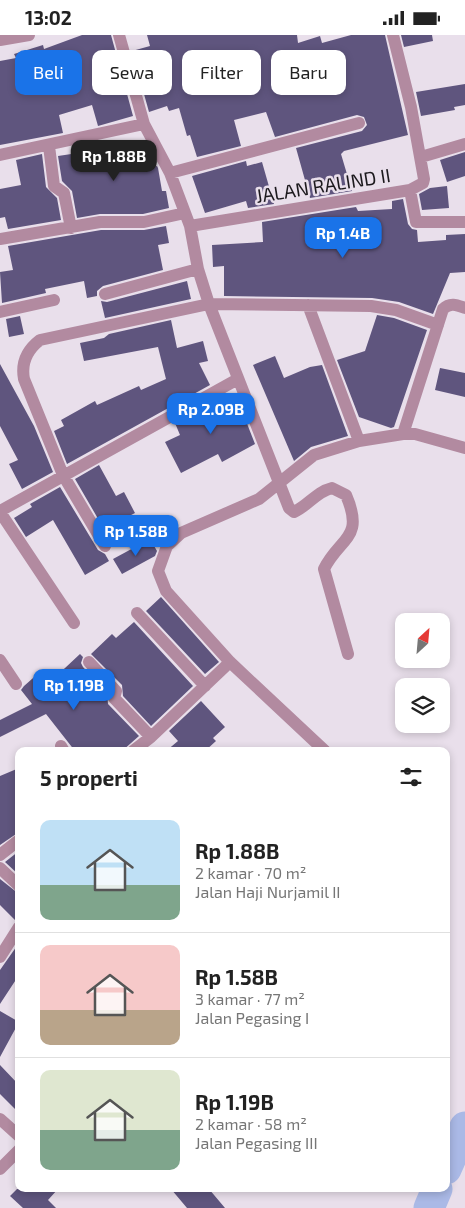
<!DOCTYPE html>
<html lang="id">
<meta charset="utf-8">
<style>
:root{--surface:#fff;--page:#f6f6f6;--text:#222;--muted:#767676;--line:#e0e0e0;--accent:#1a73e8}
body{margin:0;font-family:"Exo 2",sans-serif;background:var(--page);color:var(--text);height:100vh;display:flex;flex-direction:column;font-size:19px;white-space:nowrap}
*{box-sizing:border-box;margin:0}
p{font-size:16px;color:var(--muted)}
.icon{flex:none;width:28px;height:28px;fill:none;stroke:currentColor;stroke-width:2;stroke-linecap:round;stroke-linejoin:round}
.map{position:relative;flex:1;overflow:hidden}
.sheet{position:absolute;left:15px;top:712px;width:435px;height:445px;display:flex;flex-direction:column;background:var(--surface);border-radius:10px;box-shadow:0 2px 8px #0003}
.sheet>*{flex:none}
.hud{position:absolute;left:15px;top:15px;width:435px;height:45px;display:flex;gap:10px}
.needle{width:32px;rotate:26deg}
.controls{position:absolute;left:395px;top:578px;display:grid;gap:10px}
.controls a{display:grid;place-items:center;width:55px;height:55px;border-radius:10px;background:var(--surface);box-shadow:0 2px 8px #0003;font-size:25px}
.price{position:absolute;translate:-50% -42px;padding:0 11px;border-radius:10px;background:var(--accent);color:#fff;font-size:16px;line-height:32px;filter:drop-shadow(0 1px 2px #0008)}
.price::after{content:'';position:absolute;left:50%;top:30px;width:15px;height:11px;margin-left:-8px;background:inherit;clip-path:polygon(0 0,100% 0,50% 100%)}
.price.on{background:#222;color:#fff}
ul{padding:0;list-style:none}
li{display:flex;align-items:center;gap:15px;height:125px;padding:0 25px}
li+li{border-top:1px solid var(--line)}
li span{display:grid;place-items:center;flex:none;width:140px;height:100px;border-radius:10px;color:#555}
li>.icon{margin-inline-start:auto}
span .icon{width:60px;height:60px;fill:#fffc;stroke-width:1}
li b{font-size:21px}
h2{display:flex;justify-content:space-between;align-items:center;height:60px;padding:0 25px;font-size:21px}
.chip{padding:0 18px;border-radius:10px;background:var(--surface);box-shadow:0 2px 8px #0003;font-size:18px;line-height:45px}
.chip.on{background:var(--accent);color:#fff}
.status{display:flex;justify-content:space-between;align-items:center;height:35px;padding:0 25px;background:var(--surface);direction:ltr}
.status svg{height:14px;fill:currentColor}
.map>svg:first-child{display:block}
</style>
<div class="status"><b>13:02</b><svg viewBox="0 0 49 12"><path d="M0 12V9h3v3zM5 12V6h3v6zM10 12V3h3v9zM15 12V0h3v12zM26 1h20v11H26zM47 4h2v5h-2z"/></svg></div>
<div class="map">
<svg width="465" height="1173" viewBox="0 0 465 1173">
<rect width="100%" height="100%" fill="#e9dfeb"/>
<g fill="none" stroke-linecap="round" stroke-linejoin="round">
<!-- river -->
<path stroke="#aab9e6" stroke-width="31" d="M 446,1134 L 465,1092
M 429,1173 L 437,1154"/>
</g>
<!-- building -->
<path fill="#5f557e" d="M 82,0 L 111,0 L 133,81 L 98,91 L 92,70 L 59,80 L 63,98 L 0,110 L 0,26 L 16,23 L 14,19 L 43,10 L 44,14 Z
M 147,0 L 297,0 L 298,8 L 320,1 L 322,8 L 351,0 L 385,0 L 408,100 L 344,116 L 341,119 L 352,156 L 310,163 L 296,113 L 362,96 L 367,90 L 364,82 L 357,80 L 275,102 L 266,77 L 234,85 L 241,111 L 197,122 L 190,100 L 187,101 L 179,73 L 169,76 L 167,71 L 149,77 L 132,16 L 150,11 Z
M 401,0 L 432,0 L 433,6 L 404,12 Z
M 465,49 L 465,70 L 454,72 L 455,75 L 421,81 L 416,57 Z
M 145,108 L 149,116 L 152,132 L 157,131 L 158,133 L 162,156 L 166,156 L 169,173 L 143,179 L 100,179 L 77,183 L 72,156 L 62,146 L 58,121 Z
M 465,117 L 465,141 L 447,147 L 440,125 Z
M 42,119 L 46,152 L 57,163 L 61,185 L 8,194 L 5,182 L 0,183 L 0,154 L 21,150 L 16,125 Z
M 246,126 L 247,131 L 262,127 L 274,169 L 248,173 L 246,166 L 205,178 L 192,141 Z
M 447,151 L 449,173 L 422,175 L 419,159 L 430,153 Z
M 403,164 L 408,189 L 412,194 L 417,195 L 418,207 L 446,205 L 446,200 L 465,199 L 465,237 L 450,238 L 433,279 L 399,267 L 372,263 L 224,261 L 224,231 L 213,232 L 212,210 L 263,207 L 262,187 L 356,172 L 358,176 L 392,174 L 392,166 Z
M 166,191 L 169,208 L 158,210 L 163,235 L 103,251 L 97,256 L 97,261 L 87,263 L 84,246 L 45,254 L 46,258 L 2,268 L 0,237 L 13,235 L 8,211 L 101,195 L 144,195 Z
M 187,246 L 191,264 L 105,283 L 101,266 L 107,267 Z
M 377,280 L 394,283 L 427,295 L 394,392 L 391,393 L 359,382 L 337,325 L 365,316 Z
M 20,281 L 24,299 L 9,302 L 6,284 Z
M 171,285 L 177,313 L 203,306 L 208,326 L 199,328 L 210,350 L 67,429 L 54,396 L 64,391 L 61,385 L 95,366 L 97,370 L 139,351 L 141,355 L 166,344 L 158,312 L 84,326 L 80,308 L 104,303 L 109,299 Z
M 275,321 L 284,343 L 310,332 L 322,330 L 348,401 L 311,412 L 294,426 L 253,330 Z
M 0,329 L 34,391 L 53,437 L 22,454 L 9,429 L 18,425 L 0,391 Z
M 440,333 L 465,338 L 465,362 L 435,355 Z
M 237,363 L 255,409 L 222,427 L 218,419 L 181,438 L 165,407 L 180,400 L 175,388 L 218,364 L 222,371 Z
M 99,430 L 116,461 L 124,457 L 135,478 L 104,494 L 75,444 Z
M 60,452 L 98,515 L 105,519 L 109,526 L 85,540 L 53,485 L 26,502 L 14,483 L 32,472 L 30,469 Z
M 150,504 L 157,516 L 155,521 L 122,539 L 113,524 Z
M 161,562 L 219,627 L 205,639 L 146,576 Z
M 134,587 L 193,651 L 151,691 L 123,661 L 122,650 L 91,619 L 112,599 L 116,603 Z
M 80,619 L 83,622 L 81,628 L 83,632 L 107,658 L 108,669 L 139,701 L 122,716 L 75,716 L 46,679 L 0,702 L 0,685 L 32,669 L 21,655 L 24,651 L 41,636 L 50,647 Z
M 201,666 L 225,692 L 213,703 L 216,706 L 205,716 L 166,716 L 178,706 L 169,696 Z
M 19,733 L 19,797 L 0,810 L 0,741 Z
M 19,816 L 19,840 L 5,827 Z
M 0,844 L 19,859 L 19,884 L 15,885 L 0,870 Z
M 19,908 L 19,940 L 0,969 L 0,935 Z
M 0,976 L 19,987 L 0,1022 Z
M 0,1030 L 19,1050 L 19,1078 L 0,1059 Z
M 17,1154 L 58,1154 L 48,1165 L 56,1173 L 23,1173 L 10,1161 Z
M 171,1154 L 209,1154 L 225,1173 L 187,1173 Z"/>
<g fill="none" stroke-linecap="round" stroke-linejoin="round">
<!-- minor -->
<path stroke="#b28aa0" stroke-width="12" d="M 119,0 L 144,89 L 170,138 L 190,191 L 198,234 L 209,269 L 289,473 L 294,477 C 309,470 316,457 332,453 L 346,460 C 365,504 340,502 324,534 L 348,619
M 393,0 L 411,72 L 424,144 L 423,148 L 410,155
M 0,5 L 29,0
M 49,111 L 54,151 L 64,158 L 71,193
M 0,120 L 144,89
M 421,122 L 465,109
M 170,138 L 359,88
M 190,191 L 410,155 L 416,187 L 465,187
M 0,204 L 100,187 L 144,187 L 185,178
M 105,259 L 198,234
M 308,270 L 359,406
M 0,277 L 54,265
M 403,399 L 443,274 C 450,267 457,270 465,273
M 0,476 L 238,344
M 0,477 L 74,588
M 105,511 L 63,440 L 24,344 C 21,328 27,315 40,305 L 209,269 L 371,271 L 396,275 L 438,290
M 137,578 L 205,651
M 0,625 L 16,649
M 89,627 L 116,656 L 114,663 L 151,702
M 61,711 L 64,716
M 133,716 L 151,702 L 230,627
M 325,716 L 230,627 L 166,556 L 158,536 L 167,511 L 181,498 L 259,464 L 314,420 L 359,406 L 403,399 L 415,399 L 465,413
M 0,820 L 19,805
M 0,833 L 19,851
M 0,922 L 19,892
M 0,1084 L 19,1101
M 0,1134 L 19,1115"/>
</g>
<g text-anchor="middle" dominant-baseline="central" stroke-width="5" stroke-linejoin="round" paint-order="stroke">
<!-- street labels -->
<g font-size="19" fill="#1c191d" stroke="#e9dfeb">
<text transform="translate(323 150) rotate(-9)">JALAN RALIND II</text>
</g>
</g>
</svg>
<div class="controls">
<a><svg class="needle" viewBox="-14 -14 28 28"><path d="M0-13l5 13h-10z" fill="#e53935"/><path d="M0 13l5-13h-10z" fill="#767676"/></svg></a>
<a><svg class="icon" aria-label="layers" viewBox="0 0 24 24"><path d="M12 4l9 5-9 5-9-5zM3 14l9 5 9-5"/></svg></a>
</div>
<b class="price on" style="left:114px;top:147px">Rp 1.88B</b>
<b class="price" style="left:343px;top:224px">Rp 1.4B</b>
<b class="price" style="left:211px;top:400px">Rp 2.09B</b>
<b class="price" style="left:136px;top:522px">Rp 1.58B</b>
<b class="price" style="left:74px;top:676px">Rp 1.19B</b>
<div class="hud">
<a class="chip on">Beli</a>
<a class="chip">Sewa</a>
<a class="chip">Filter</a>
<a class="chip">Baru</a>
</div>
<section class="sheet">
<h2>5 properti<svg class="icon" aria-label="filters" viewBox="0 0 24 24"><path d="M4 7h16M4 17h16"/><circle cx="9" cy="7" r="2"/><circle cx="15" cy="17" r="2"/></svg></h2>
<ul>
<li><span style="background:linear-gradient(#bfe0f5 65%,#7fa58c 0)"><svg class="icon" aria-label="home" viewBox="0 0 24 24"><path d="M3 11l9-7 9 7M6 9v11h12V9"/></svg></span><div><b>Rp 1.88B</b><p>2 kamar · 70 m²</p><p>Jalan Haji Nurjamil II</p></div></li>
<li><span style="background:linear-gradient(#f6c9c9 65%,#b9a48a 0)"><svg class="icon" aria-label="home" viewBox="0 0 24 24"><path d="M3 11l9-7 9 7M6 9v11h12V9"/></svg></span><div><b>Rp 1.58B</b><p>3 kamar · 77 m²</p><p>Jalan Pegasing I</p></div></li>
<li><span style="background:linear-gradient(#dfe7d0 60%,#7fa58c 0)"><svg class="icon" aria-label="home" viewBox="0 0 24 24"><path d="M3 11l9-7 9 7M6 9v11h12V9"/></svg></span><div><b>Rp 1.19B</b><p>2 kamar · 58 m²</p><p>Jalan Pegasing III</p></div></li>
</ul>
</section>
</div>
